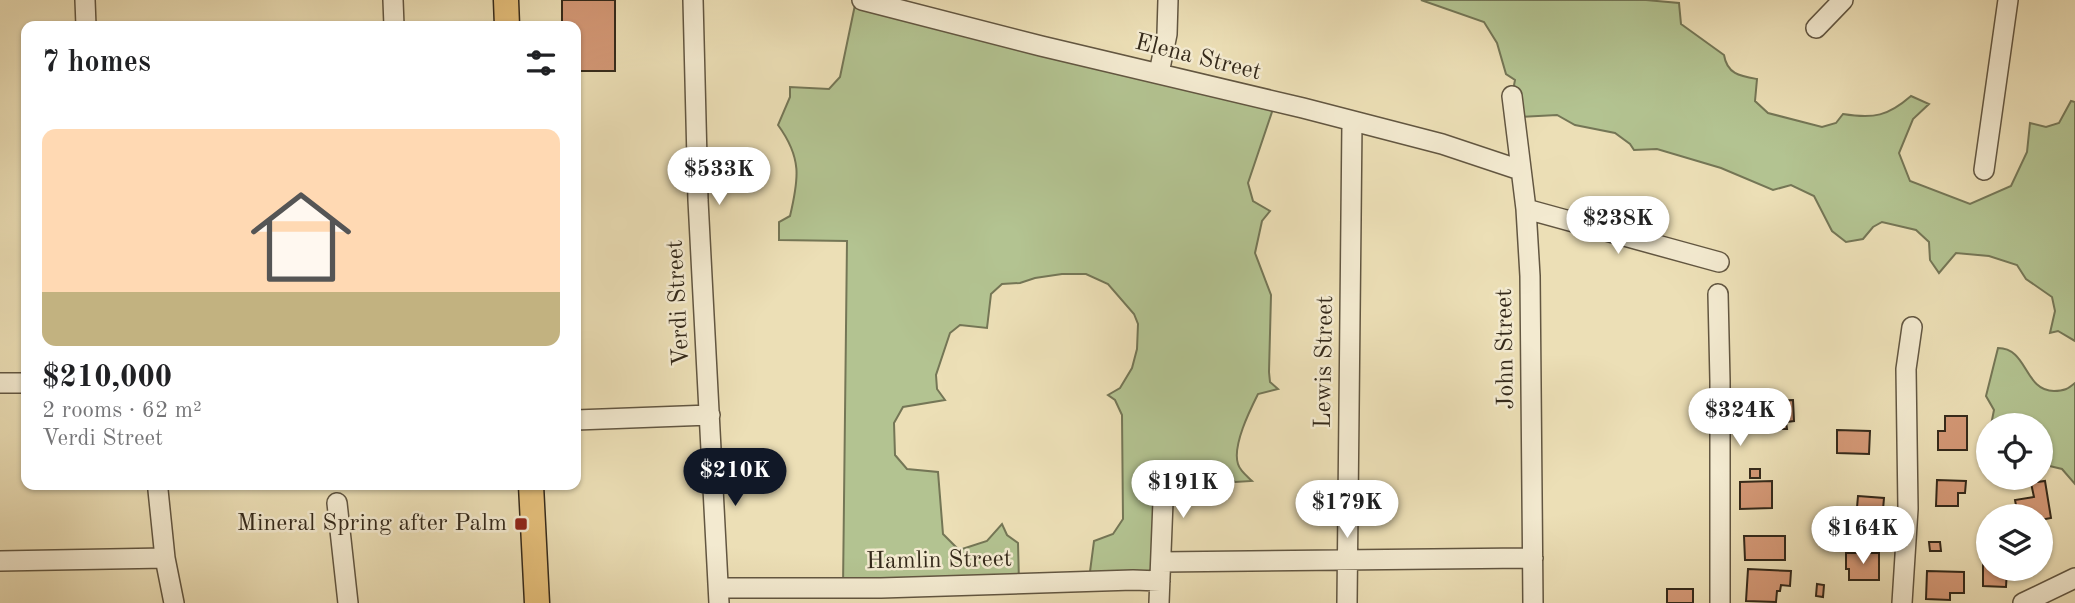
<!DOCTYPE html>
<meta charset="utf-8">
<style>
:root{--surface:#fff;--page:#f2f2f2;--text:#202124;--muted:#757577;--line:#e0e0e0;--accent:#111827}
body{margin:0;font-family:"Old Standard TT",serif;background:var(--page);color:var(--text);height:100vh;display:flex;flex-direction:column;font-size:26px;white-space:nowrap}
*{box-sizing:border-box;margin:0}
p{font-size:23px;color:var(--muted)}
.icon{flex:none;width:38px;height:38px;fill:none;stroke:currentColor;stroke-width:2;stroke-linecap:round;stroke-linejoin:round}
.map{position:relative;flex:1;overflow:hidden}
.details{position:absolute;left:21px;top:21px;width:560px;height:469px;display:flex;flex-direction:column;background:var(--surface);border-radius:14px;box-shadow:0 2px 5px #0004}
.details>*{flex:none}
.tools{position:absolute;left:1976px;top:413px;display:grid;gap:14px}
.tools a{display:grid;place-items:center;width:77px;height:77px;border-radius:50%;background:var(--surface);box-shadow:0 2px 5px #0004;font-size:35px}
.price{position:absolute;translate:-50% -60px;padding:0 16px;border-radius:24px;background:#fff;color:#222;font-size:23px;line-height:46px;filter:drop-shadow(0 2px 4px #0008)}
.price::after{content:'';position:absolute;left:50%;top:42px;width:21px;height:16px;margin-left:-10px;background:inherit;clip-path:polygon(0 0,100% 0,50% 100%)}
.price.on{background:var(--accent);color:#fff}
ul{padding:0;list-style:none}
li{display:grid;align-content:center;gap:14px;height:371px;padding:0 21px}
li+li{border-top:2px solid var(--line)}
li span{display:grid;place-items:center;height:217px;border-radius:14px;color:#555}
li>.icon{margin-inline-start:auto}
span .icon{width:126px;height:126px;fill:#fffc;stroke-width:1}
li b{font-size:30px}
h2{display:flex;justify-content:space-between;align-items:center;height:84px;padding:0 21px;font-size:30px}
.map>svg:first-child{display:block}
</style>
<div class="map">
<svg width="2075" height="603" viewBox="0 0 2075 603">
<rect width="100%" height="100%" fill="#ecdfb6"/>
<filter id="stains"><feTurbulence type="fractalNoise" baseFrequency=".00286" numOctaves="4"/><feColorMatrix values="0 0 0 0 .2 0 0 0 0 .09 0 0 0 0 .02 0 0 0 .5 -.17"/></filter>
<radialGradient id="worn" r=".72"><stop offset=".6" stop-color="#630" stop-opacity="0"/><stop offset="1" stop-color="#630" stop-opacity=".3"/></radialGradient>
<!-- green -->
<path fill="#b3c391" stroke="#747656" stroke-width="2" d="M 856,0 L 1274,106 L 1248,183 L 1253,201 L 1270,211 L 1262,221 L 1255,253 L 1271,295 L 1269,372 L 1270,382 L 1278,389 L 1258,394 C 1250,410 1232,446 1238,464 C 1240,471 1247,476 1252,481 L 1235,482 C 1226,470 1210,457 1192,464 C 1185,467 1177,476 1170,481 L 1163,582 L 1089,579 L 1094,541 L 1113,534 L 1123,519 L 1122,415 L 1115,400 L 1108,395 L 1120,388 L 1132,368 L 1137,349 L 1138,324 L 1134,314 L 1108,284 L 1086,274 L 1062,274 L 1035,278 L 1020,283 L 1002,284 L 991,294 L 987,328 L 960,325 L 950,333 L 936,375 L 937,389 L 945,400 L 903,407 L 894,423 L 895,455 L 907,469 L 938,472 L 943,534 L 959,550 L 987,541 L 1002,524 L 1007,535 L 1018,543 L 1019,583 L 843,588 L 847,241 L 779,240 L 779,222 L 790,216 C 799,178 802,158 778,125 L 790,97 L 790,87 L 829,89 L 840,77 Z
M 1421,0 L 1646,0 L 1679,3 L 1681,24 L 1724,55 C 1727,74 1740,76 1757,79 L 1755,101 L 1768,113 L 1822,127 L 1836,123 L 1843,114 C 1874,119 1888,116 1911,96 L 1929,104 L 1913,119 L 1899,153 L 1910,181 L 1970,204 L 2011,186 L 2027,152 L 2030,123 L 2046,127 L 2059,123 L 2071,101 L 2075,102 L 2075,341 L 2058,331 L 2050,333 L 2055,311 L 2052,297 L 2026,279 L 2017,265 L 1989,256 L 1956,253 L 1939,273 L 1930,260 L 1929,242 L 1916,230 L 1882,222 L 1873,227 L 1863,239 L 1846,242 L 1832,231 L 1814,196 L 1791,185 L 1773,190 L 1721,168 L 1657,149 L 1634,150 L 1630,144 L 1615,133 L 1575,125 L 1557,115 L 1520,117 L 1512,96 L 1515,80 L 1506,74 L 1497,43 L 1484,22 Z
M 1998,348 C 2028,348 2024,391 2054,391 C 2064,391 2068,389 2075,383 L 2075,484 L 2062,469 L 2041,464 L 2040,425 L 1991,425 L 1994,410 L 1986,396 Z"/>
<!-- building -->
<path fill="#d49876" stroke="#34291a" stroke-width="2" d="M 562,0 L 615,0 L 615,71 L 576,71 L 576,26 L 562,26 Z
M 1793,400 L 1794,421 L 1786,422 L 1787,429 L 1774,429 L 1773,422 L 1763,422 L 1762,401 Z
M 1945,416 L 1967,416 L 1967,450 L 1938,450 L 1938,431 L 1945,431 Z
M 1837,430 L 1870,431 L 1869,454 L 1837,453 Z
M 1750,469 L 1760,469 L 1760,478 L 1750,478 Z
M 1937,480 L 1966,481 L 1965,493 L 1958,493 L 1958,506 L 1936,506 Z
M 1772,481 L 1772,508 L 1740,509 L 1740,482 Z
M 2045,481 L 2051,518 L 2040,520 L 2040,516 L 2018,516 L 2015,500 L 2034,497 L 2031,483 Z
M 1858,496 L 1884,498 L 1882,521 L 1856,519 Z
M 1820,523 L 1830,523 L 1830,532 L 1820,531 Z
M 1853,530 L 1879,530 L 1879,553 L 1859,553 L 1859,549 L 1852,549 Z
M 1744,536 L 1785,536 L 1785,560 L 1745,560 Z
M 1929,542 L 1940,542 L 1941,551 L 1930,551 Z
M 1846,553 L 1879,553 L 1879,580 L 1849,580 L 1849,569 L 1846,569 Z
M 1983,556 L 1988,556 L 1988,569 L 2007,569 L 2006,587 L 1983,586 Z
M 1748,569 L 1791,571 L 1790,586 L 1781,585 L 1780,591 L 1777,591 L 1776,602 L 1746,601 Z
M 1927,571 L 1964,572 L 1964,593 L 1950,593 L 1950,600 L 1926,599 Z
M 1817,584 L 1824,585 L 1823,597 L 1816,596 Z
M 1667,589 L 1693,589 L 1693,603 L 1667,603 Z"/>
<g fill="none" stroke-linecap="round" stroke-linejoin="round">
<defs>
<path id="minor" d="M 85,0 L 86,26
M 393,0 L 394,26
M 693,0 L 698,200 L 719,603
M 862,0 L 1041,46 L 1303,108 L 1442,144 L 1520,170
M 1816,28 L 1843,0
M 1159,73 L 1167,34 L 1168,0
M 1512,96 L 1526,209 L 1530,276 L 1533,603
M 1984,170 L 2008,0
M 1526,209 L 1719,262
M 1718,294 L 1720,381 L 1720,603
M 0,383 L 26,383
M 576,420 L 710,415
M 158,490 L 165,558 L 174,603
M 337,503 L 348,603
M 0,561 L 165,558
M 1161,562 L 1533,558
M 719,588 L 881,588 L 1133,580 L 1160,581
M 1159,603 L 1164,476
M 1347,603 L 1352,122
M 1902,603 L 1908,509 L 1906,369 L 1912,327
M 2023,603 L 2075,578"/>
<path id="major" d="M 506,0 L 507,26
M 531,485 L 537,603"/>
</defs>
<!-- minor casing -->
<use href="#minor" stroke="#625641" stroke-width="22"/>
<!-- major casing -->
<use href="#major" stroke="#34291a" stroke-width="27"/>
<!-- minor -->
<use href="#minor" stroke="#f3ead0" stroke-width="19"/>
<!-- major -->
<use href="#major" stroke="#e6c07b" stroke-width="24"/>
</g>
<!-- markers -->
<rect fill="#8f2418" stroke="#f3ead0" stroke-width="2.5" x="514" y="517" width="14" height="14" rx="3.5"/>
<g text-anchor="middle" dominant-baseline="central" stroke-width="5" stroke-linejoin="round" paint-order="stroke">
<!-- street labels -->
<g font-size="24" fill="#34291a" stroke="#f3ead0">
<text transform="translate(1198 58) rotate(14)">Elena Street</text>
<text transform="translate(679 303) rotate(-93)">Verdi Street</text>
<text transform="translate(1506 349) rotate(-91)">John Street</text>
<text transform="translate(1325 362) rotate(-89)">Lewis Street</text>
<text transform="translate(939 561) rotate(-1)">Hamlin Street</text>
</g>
<!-- poi labels -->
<g font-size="24" fill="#34291a" stroke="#f3ead0" text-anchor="end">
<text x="507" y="524">Mineral Spring after Palm</text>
</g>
</g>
<rect width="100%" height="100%" filter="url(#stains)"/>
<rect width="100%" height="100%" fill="url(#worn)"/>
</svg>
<div class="tools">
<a><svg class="icon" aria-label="locate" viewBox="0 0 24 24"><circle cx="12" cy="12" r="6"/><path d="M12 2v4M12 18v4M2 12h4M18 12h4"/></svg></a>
<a><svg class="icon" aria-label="layers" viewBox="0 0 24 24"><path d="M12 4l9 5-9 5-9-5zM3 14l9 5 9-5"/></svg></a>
</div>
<b class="price" style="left:719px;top:207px">$533K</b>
<b class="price" style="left:1618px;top:256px">$238K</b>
<b class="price" style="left:1740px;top:448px">$324K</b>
<b class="price on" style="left:735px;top:508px">$210K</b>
<b class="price" style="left:1183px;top:520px">$191K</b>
<b class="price" style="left:1347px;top:540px">$179K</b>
<b class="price" style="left:1863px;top:566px">$164K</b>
<section class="details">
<h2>7 homes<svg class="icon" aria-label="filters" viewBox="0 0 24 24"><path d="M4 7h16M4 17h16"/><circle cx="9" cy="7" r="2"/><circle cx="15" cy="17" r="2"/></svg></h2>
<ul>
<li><span style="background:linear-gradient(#ffd9b3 75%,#c2b280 0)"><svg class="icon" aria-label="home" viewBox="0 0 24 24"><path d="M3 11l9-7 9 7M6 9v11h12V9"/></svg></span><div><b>$210,000</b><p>2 rooms · 62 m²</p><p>Verdi Street</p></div></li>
</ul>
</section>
</div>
